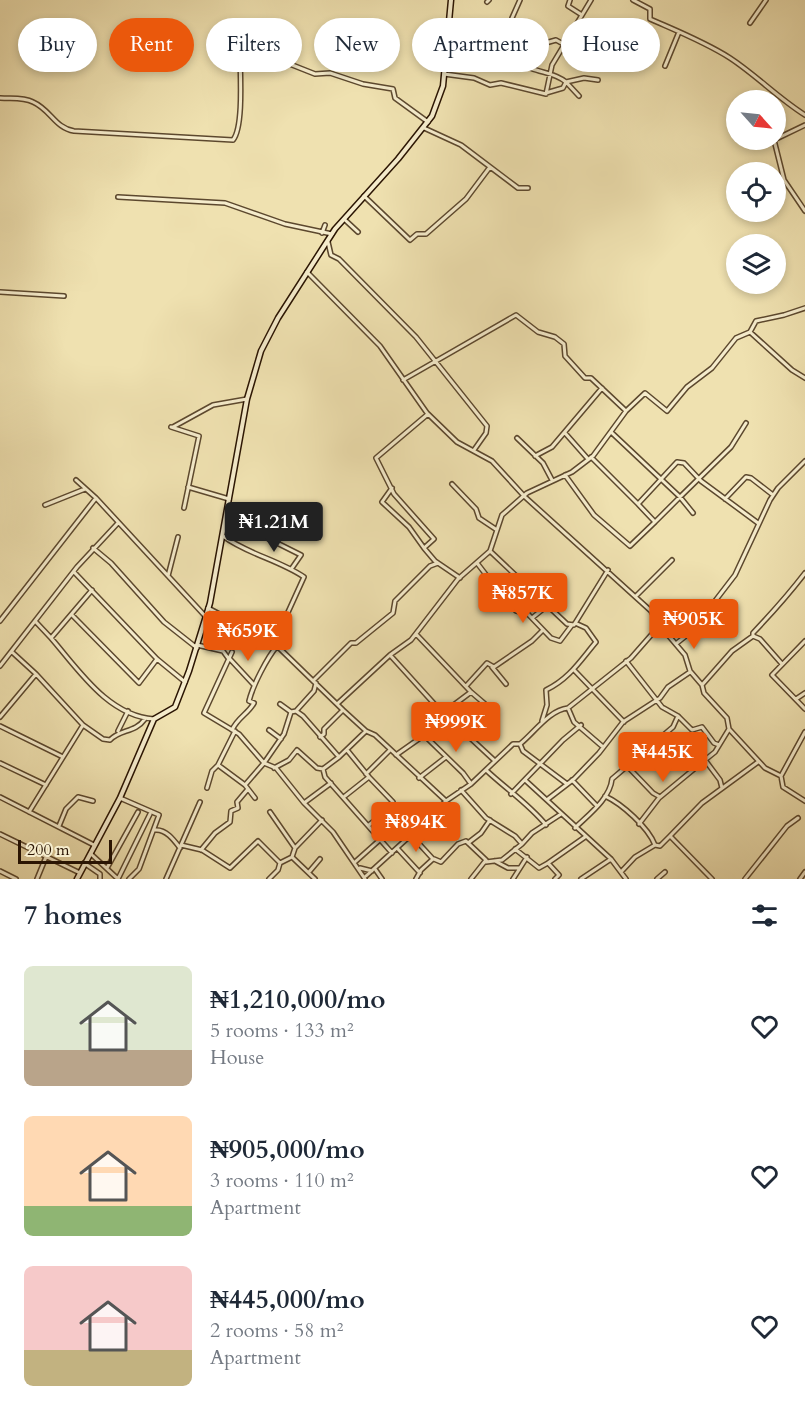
<!DOCTYPE html>
<meta charset="utf-8">
<style>
:root{--surface:#fff;--page:#f2f2f3;--text:#1f2937;--muted:#747a83;--accent:#ea580c}
body{margin:0;font-family:Cardo,serif;background:var(--page);color:var(--text);height:100vh;display:flex;flex-direction:column;font-size:22px;white-space:nowrap}
*{box-sizing:border-box;margin:0}
p{font-size:20px;color:var(--muted)}
.icon{flex:none;width:33px;height:33px;fill:none;stroke:currentColor;stroke-width:2;stroke-linecap:round;stroke-linejoin:round}
.map{position:relative;height:879px;overflow:hidden}
.details{display:flex;flex-direction:column;background:var(--surface);flex:1}
.details>*{flex:none}
.hud{position:absolute;left:18px;top:18px;width:770px;height:54px;display:flex;gap:12px}
.needle{width:39px;rotate:117deg}
.controls{position:absolute;left:726px;top:90px;display:grid;gap:12px}
.controls a{display:grid;place-items:center;width:60px;height:60px;border-radius:50%;background:var(--surface);box-shadow:0 3px 9px #0003;font-size:30px}
.scale{position:absolute;left:18px;bottom:15px;width:94px;box-sizing:border-box;padding-left:6px;border:3px solid #2b1503;border-top:0;font-size:16px;line-height:21px;white-space:nowrap;color:#2b1503;-webkit-text-stroke:4px #f5eccc;paint-order:stroke}
.price{position:absolute;translate:-50% -51px;padding:0 14px;border-radius:6px;background:var(--accent);color:#fff;font-size:20px;line-height:39px;filter:drop-shadow(0 2px 3px #0008)}
.price::after{content:'';position:absolute;left:50%;top:36px;width:18px;height:14px;margin-left:-9px;background:inherit;clip-path:polygon(0 0,100% 0,50% 100%)}
.price.on{background:#222;color:#fff}
ul{padding:0;list-style:none}
li{display:flex;align-items:center;gap:18px;height:150px;padding:0 24px}
li span{display:grid;place-items:center;flex:none;width:168px;height:120px;border-radius:9px;color:#555}
li>.icon{margin-inline-start:auto}
span .icon{width:72px;height:72px;fill:#fffc;stroke-width:1}
li b{font-size:26px}
h2{display:flex;justify-content:space-between;align-items:center;height:72px;padding:0 24px;font-size:26px}
.chip{padding:0 21px;border-radius:27px;background:var(--surface);box-shadow:0 3px 9px #0003;font-size:21px;line-height:54px}
.chip.on{background:var(--accent);color:#fff}
.map>svg:first-child{display:block}
</style>
<div class="map">
<svg width="805" height="879" viewBox="0 0 805 879">
<rect width="100%" height="100%" fill="#efe1b0"/>
<filter id="stains"><feTurbulence type="fractalNoise" baseFrequency=".00333" numOctaves="4"/><feColorMatrix values="0 0 0 0 .2 0 0 0 0 .09 0 0 0 0 .02 0 0 0 .5 -.17"/></filter>
<radialGradient id="worn" r=".72"><stop offset=".6" stop-color="#630" stop-opacity="0"/><stop offset="1" stop-color="#630" stop-opacity=".3"/></radialGradient>
<g fill="none" stroke-linecap="round" stroke-linejoin="round">
<defs>
<path id="street" d="M 520,0 L 512,18 C 514,32 523,37 524,52
M 570,0 L 568,6 L 582,15
M 633,0 L 650,9 L 650,19 C 677,31 705,42 730,58 C 756,75 778,98 805,115
M 487,2 L 489,0
M 750,23 L 766,0
M 448,28 L 520,61
M 565,45 L 556,40 L 528,48 L 520,61 C 533,74 552,70 566,82 L 584,78 L 598,80
M 665,66 L 679,32
M 444,74 L 474,78 L 490,85 L 501,83 L 546,94 L 552,65 L 591,0
M 546,93 L 563,88 L 566,82 L 579,96
M 0,98 C 11,99 23,97 33,102 C 51,110 55,128 74,131 L 233,140 C 244,127 240,71 240,52 L 267,55 L 315,74 L 330,73 L 363,84 L 393,89 L 395,98 L 428,122
M 424,128 L 461,145 L 518,188 L 528,188
M 776,139 L 805,125
M 774,140 L 784,180 L 805,211
M 364,196 L 410,240 L 417,234 L 426,234 L 466,199 L 490,167
M 118,197 L 225,203 L 285,224 L 332,234
M 344,219 L 358,232
M 322,233 L 325,225
M 328,242 L 331,255 L 339,259 L 416,337 L 487,426 L 486,433 L 474,450
M 307,272 L 380,346 L 427,413 L 457,442 L 492,461 L 525,497 L 651,611 L 657,622 L 685,655 L 690,671 L 702,685 L 704,693 L 727,718 L 729,729 L 765,768 L 781,776
M 0,292 L 64,296
M 750,332 L 792,370 L 805,378
M 403,380 L 516,315 L 538,332 L 555,337 L 564,344 L 565,356 L 585,378 L 591,378 L 626,411
M 428,414 L 376,458 L 394,494 L 434,539 L 424,548 L 435,561 L 460,578
M 171,427 L 199,436 L 184,508
M 173,427 L 213,405 L 247,399
M 611,432 L 680,497 L 731,447 L 746,423
M 565,433 L 588,459
M 517,438 L 543,463 L 552,480
M 535,456 L 552,447 L 602,388
M 591,457 L 638,504
M 565,475 L 594,515 L 630,546 L 655,522 L 638,504 L 677,462 L 684,463 L 701,481 L 758,523
M 76,480 L 96,498 L 206,617
M 452,484 L 476,509 L 479,518 L 497,530
M 188,487 L 229,499
M 392,488 L 382,502 L 409,527 L 424,548
M 725,499 L 746,477 L 751,478 L 773,495
M 45,505 L 85,489
M 225,522 L 263,536 L 301,555 L 292,568
M 655,522 L 680,497 L 693,513
M 223,536 C 247,554 279,560 304,577 L 274,643
M 93,548 L 111,563 L 164,622 L 197,648
M 490,551 L 567,624 L 574,625 L 608,570
M 477,563 L 507,602 L 516,611 L 527,613 L 551,638 L 560,641 L 572,625
M 74,572 L 157,659 L 185,682
M 168,576 L 178,537
M 636,596 L 672,560
M 208,608 L 274,643 L 343,710 L 366,731 L 375,735 L 446,801 L 471,784 L 513,744 L 520,744 C 534,733 549,710 568,708 L 631,658 L 660,625
M 72,615 L 139,683 L 157,659
M 532,618 L 547,606
M 0,621 L 96,498
M 35,621 L 51,638 L 92,590
M 753,636 L 760,639 L 782,664
M 51,638 C 78,669 108,716 154,719
M 805,641 L 772,675 L 805,709
M 677,643 L 692,631 L 735,575 L 770,500 L 778,488 L 805,461
M 197,645 L 223,651 L 228,658
M 232,652 L 204,713 L 239,734 L 264,763 L 284,734 L 291,712 L 296,711 L 303,716 L 339,757 L 366,731
M 390,655 L 438,708 L 495,761
M 229,658 L 254,685
M 626,661 L 662,707 L 678,716 L 692,730 L 702,727 L 714,743 L 719,745
M 0,666 L 77,567 L 118,523
M 492,667 L 506,684
M 574,670 L 624,722
M 313,681 L 351,643 L 356,643 L 393,613 L 395,601 L 430,566 L 438,563
M 467,685 L 487,663 L 494,667 L 532,641 L 543,630
M 702,685 L 732,651 L 753,636 L 753,633 C 771,614 789,594 805,573
M 471,692 L 492,710
M 796,699 L 805,693
M 280,704 L 291,712
M 337,704 L 390,655 L 411,640 L 458,579 L 490,551 L 502,515 L 527,493 L 572,472 L 593,456 L 626,411 L 645,393 L 667,411 L 687,387 L 712,368 L 736,338 L 750,332 L 756,321 L 784,315 L 805,308
M 568,708 L 574,722 L 603,747
M 296,711 L 314,691 L 316,683
M 0,717 L 36,674 L 12,652
M 542,721 L 547,705 L 546,690 C 569,679 580,661 596,642 L 586,628 L 575,623
M 83,725 L 103,739 L 110,740 C 120,729 135,733 145,719
M 0,726 L 63,757
M 232,730 C 238,717 248,714 254,703 L 249,701 C 253,685 267,658 277,646
M 269,730 L 281,739
M 118,731 L 128,711
M 235,731 L 218,765 L 245,785
M 805,732 L 781,776 L 783,787 L 805,801
M 425,736 L 463,773 L 471,784
M 320,737 L 324,734 L 324,729 L 342,711
M 520,744 L 523,751 L 567,784
M 396,755 L 423,736 L 435,726 L 443,713 L 471,692 L 416,634
M 339,757 L 323,769 L 325,777 L 392,853
M 0,763 L 46,785
M 274,768 L 289,760 L 297,750 L 317,768 L 323,769
M 629,768 L 653,793 L 660,797
M 486,770 C 505,788 529,804 546,825
M 366,774 L 390,750
M 369,777 L 393,802 L 392,806 L 369,825
M 419,778 L 446,757
M 525,780 L 611,859 L 626,879
M 572,780 L 597,806
M 207,788 L 212,771 L 218,765
M 722,788 L 720,780 L 705,760 L 715,752 L 729,729
M 461,790 L 486,818 L 515,836 L 522,844 L 532,833 L 561,814
M 511,794 L 563,740 L 581,725
M 345,796 L 369,777 L 347,750
M 605,796 C 622,804 648,827 655,845
M 0,797 L 94,845
M 120,798 L 159,815 L 139,869 L 129,879
M 255,798 L 245,785 L 264,763 L 276,768 L 304,803 L 331,783
M 548,799 L 574,779 L 599,753 L 623,722 L 660,698 L 668,687 L 690,672
M 304,803 L 333,832 L 365,879
M 29,812 L 83,725 L 36,674
M 270,812 L 295,848 L 322,820
M 639,824 L 659,798 L 705,760
M 59,826 L 66,809 L 78,797 L 93,801
M 575,828 C 588,815 610,799 612,779 L 673,727 L 678,716
M 155,830 C 166,829 174,840 180,848
M 0,834 L 80,873
M 411,835 L 446,801
M 468,843 L 481,833 L 490,820
M 181,845 L 202,850 L 230,868 L 258,841 L 280,863
M 295,848 L 292,857 L 315,879
M 397,848 L 420,873
M 515,849 L 539,868 L 548,863 L 559,875 L 555,879
M 201,850 L 215,833 L 230,822 L 231,811 L 238,808 L 237,802 L 248,789
M 91,854 L 118,879 L 150,814
M 434,859 L 441,862 L 458,844 L 466,841 L 486,860 L 471,879
M 495,861 L 508,868 L 519,868
M 355,862 L 402,820 L 393,804
M 486,862 L 502,860 L 522,844
M 84,863 L 100,874 L 100,879
M 548,863 L 585,837
M 107,868 L 138,812
M 360,868 L 372,871
M 375,869 L 382,879
M 0,871 L 16,879
M 309,872 L 320,859
M 621,872 L 635,857 L 655,845 L 660,846 L 670,836
M 366,876 L 411,835 L 433,859 L 421,870 L 416,879
M 37,879 L 46,857
M 166,879 L 200,802
M 269,879 L 278,870 L 280,863 L 292,857
M 513,879 L 527,857
M 581,879 L 611,859
M 657,879 L 665,872
M 712,879 L 670,836 L 702,803 L 758,762
M 745,879 L 787,826 L 798,818
M 800,879 L 805,872"/>
<path id="secondary" d="M 77,879 L 120,798 L 154,719 L 175,707 L 189,671 L 210,603 L 247,399 L 261,351 L 278,318 L 335,229 L 398,159 L 432,116 L 443,86 L 451,0"/>
</defs>
<!-- street casing -->
<use href="#street" stroke="#5c482e" stroke-width="6"/>
<!-- secondary casing -->
<use href="#secondary" stroke="#2b1503" stroke-width="7"/>
<!-- street -->
<use href="#street" stroke="#f5eccc" stroke-width="3"/>
<!-- secondary -->
<use href="#secondary" stroke="#f5eccc" stroke-width="4"/>
</g>
<rect width="100%" height="100%" filter="url(#stains)"/>
<rect width="100%" height="100%" fill="url(#worn)"/>
</svg>
<div class="controls">
<a><svg class="needle" viewBox="-14 -14 28 28"><path d="M0-13l5 13h-10z" fill="#e53935"/><path d="M0 13l5-13h-10z" fill="#747a83"/></svg></a>
<a><svg class="icon" aria-label="locate" viewBox="0 0 24 24"><circle cx="12" cy="12" r="6"/><path d="M12 2v4M12 18v4M2 12h4M18 12h4"/></svg></a>
<a><svg class="icon" aria-label="layers" viewBox="0 0 24 24"><path d="M12 4l9 5-9 5-9-5zM3 14l9 5 9-5"/></svg></a>
</div>
<div class="scale">200 m</div>
<b class="price on" style="left:274px;top:553px">₦1.21M</b>
<b class="price" style="left:523px;top:624px">₦857K</b>
<b class="price" style="left:694px;top:650px">₦905K</b>
<b class="price" style="left:248px;top:662px">₦659K</b>
<b class="price" style="left:456px;top:753px">₦999K</b>
<b class="price" style="left:663px;top:783px">₦445K</b>
<b class="price" style="left:416px;top:853px">₦894K</b>
<div class="hud">
<a class="chip">Buy</a>
<a class="chip on">Rent</a>
<a class="chip">Filters</a>
<a class="chip">New</a>
<a class="chip">Apartment</a>
<a class="chip">House</a>
</div>
</div>
<section class="details">
<h2>7 homes<svg class="icon" aria-label="filters" viewBox="0 0 24 24"><path d="M4 7h16M4 17h16"/><circle cx="9" cy="7" r="2"/><circle cx="15" cy="17" r="2"/></svg></h2>
<ul>
<li><span style="background:linear-gradient(#dfe7d0 70%,#b9a48a 0)"><svg class="icon" aria-label="home" viewBox="0 0 24 24"><path d="M3 11l9-7 9 7M6 9v11h12V9"/></svg></span><div><b>₦1,210,000/mo</b><p>5 rooms · 133 m²</p><p>House</p></div><svg class="icon" aria-label="heart" viewBox="0 0 24 24"><path d="M12 20l-8-8c-3-5 5-10 8-4 3-6 11-1 8 4z"/></svg></li>
<li><span style="background:linear-gradient(#ffd9b3 75%,#8fb573 0)"><svg class="icon" aria-label="home" viewBox="0 0 24 24"><path d="M3 11l9-7 9 7M6 9v11h12V9"/></svg></span><div><b>₦905,000/mo</b><p>3 rooms · 110 m²</p><p>Apartment</p></div><svg class="icon" aria-label="heart" viewBox="0 0 24 24"><path d="M12 20l-8-8c-3-5 5-10 8-4 3-6 11-1 8 4z"/></svg></li>
<li><span style="background:linear-gradient(#f6c9c9 70%,#c2b280 0)"><svg class="icon" aria-label="home" viewBox="0 0 24 24"><path d="M3 11l9-7 9 7M6 9v11h12V9"/></svg></span><div><b>₦445,000/mo</b><p>2 rooms · 58 m²</p><p>Apartment</p></div><svg class="icon" aria-label="heart" viewBox="0 0 24 24"><path d="M12 20l-8-8c-3-5 5-10 8-4 3-6 11-1 8 4z"/></svg></li>
</ul>
</section>
